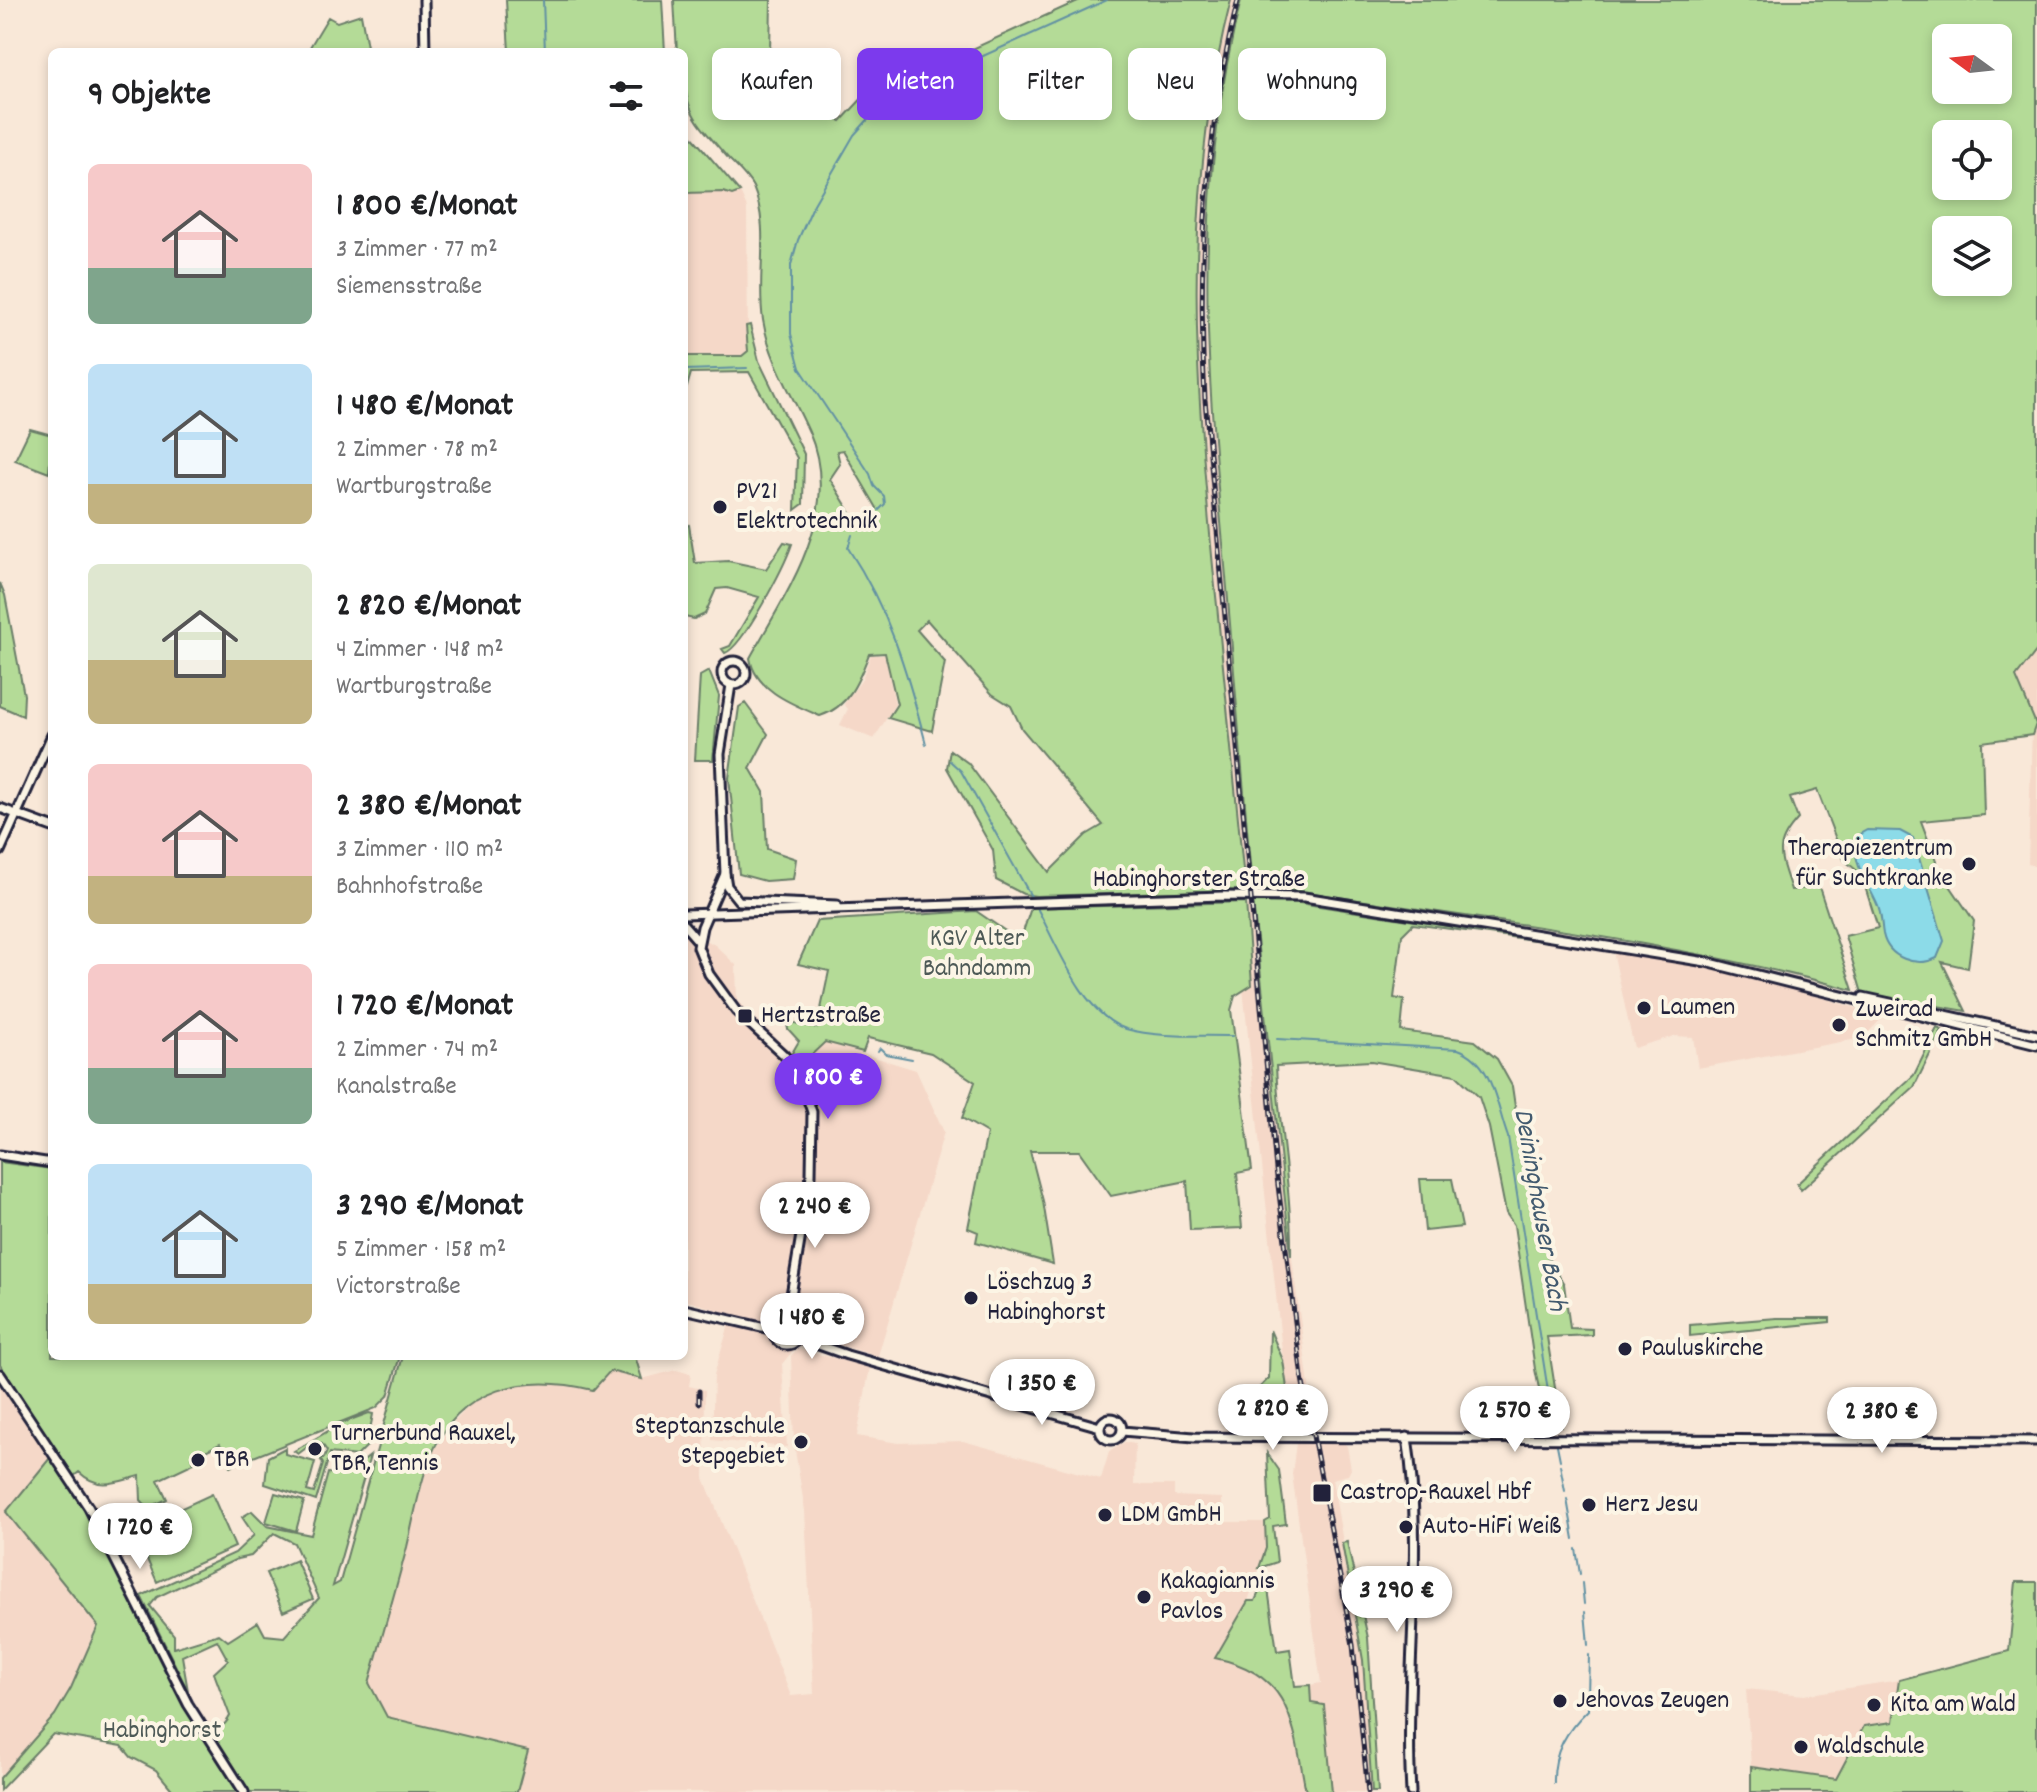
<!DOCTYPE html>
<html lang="de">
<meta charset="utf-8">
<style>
:root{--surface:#fff;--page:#f6f6f6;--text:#202124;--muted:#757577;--accent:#7c3aed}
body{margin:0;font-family:Dekko,sans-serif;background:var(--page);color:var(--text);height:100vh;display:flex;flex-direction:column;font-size:30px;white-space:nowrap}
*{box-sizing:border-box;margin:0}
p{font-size:26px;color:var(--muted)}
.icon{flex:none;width:44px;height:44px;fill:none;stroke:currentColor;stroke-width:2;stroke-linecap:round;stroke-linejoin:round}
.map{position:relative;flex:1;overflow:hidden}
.details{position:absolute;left:48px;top:48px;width:640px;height:1312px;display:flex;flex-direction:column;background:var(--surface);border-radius:12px;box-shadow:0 4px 12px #0003}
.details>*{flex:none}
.hud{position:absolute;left:712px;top:48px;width:760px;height:72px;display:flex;gap:16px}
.needle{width:52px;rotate:285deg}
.tools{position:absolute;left:1932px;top:24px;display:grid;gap:16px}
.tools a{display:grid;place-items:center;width:80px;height:80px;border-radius:12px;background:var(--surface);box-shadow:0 4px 12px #0003;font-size:40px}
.price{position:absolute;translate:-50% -68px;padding:0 18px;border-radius:28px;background:#fff;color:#222;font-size:26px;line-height:52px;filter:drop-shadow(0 2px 4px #0008)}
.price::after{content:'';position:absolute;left:50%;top:48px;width:24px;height:18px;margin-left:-12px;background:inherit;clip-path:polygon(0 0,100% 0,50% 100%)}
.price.selected{background:var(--accent);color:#fff}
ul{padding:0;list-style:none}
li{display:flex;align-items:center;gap:24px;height:200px;padding:0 40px}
li span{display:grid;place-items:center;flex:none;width:224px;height:160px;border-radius:12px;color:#555}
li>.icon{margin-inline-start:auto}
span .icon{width:96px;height:96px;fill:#fffc;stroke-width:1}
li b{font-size:34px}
h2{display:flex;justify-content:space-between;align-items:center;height:96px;padding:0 40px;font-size:34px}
.tag{padding:0 28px;border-radius:12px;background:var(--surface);box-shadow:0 4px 12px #0003;font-size:28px;line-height:72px}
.tag.selected{background:var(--accent);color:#fff}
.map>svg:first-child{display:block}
</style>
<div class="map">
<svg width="2037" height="1792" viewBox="0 0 2037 1792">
<rect width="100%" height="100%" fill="#f9e8d8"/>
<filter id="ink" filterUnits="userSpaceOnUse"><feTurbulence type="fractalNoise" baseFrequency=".0125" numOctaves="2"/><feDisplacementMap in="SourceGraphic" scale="16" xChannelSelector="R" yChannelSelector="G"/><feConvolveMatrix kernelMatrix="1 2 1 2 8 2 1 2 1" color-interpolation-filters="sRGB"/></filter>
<g filter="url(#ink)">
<!-- built -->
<path fill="#f5d8c8" d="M 1231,0 L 1241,0 L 1214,147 L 1204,293 L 1209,399 L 1253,870 L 1252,885 L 1244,886 L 1198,402 L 1194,296 L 1203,146 L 1212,85 Z
M 723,192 L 732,195 L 740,192 L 747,208 L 748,351 L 742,356 L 684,356 L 684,193 Z
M 2037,650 L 2037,867 L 2028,864 L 2032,727 L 2016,677 Z
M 871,655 L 885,655 L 895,704 L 874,739 L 840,725 L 848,709 L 844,704 L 861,681 Z
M 1254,905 L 1281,1176 L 1315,1431 L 1295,1431 L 1283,1360 L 1243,989 L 1252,984 L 1246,906 Z
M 684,930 L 715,945 L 736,965 L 737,1001 L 799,1060 L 811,1056 L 825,1042 L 916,1070 L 944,1132 L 878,1356 L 832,1343 L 809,1331 L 782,1364 L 787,1447 L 712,1440 L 714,1375 L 732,1314 L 684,1300 Z
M 1613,951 L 1736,973 L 1884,1016 L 1863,1038 L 1698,1068 L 1693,1037 L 1674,1036 L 1634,1048 Z
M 797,1349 L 870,1367 L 857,1436 L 898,1443 L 963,1441 L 1101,1479 L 1109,1452 L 1125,1442 L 1135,1444 L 1134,1485 L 1174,1485 L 1174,1496 L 1222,1498 L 1222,1522 L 1265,1522 L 1266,1548 L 1248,1601 L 1216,1657 L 1244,1664 L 1275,1685 L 1293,1728 L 1306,1792 L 517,1792 L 527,1751 L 387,1717 L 369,1683 L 430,1456 L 452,1424 L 471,1404 L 495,1391 L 537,1381 L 593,1390 L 610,1371 L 642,1379 L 676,1370 L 691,1374 L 689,1386 L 705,1390 L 704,1478 L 791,1696 L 814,1694 L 805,1511 L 794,1444 L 791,1356 Z
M 0,1380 L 50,1458 L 6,1512 L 99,1626 L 72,1688 L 55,1715 L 0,1778 Z
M 1296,1443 L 1343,1443 L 1347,1446 L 1351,1469 L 1348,1475 L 1332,1479 L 1363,1656 L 1372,1792 L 1332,1792 L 1324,1706 L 1311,1704 L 1310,1685 L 1321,1683 L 1292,1474 Z
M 1899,1680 L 1893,1722 L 1864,1726 L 1836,1780 L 1751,1767 L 1746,1689 L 1804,1695 Z"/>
<!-- green -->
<path fill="#b4db97" stroke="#6b7e69" stroke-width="2" fill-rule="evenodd" d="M 506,0 L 662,0 L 665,52 L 509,52 Z
M 674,0 L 771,0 L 770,53 L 780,62 L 830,54 L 825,114 L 841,121 L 866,94 L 873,99 L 891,86 L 1080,0 L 1231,0 C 1181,195 1195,379 1214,577 C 1225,681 1235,785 1245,890 L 1036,896 L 1023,894 L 996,880 L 993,850 L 947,768 L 950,750 L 968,763 L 1049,872 L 1086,835 L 1103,825 L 1022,729 L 1011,706 L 992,694 L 927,620 L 917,630 L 945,662 L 932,731 L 888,718 L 897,704 L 885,653 L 869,654 C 859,680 849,707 820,716 C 792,704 755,690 750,658 C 787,591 844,512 809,432 C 792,393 770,362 763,320 C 756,276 771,229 753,187 C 748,177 737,167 729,159 C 690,114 684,112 684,52 L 677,52 ZM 843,450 L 877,508 L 857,523 L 830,479 L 840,464 L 837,451 Z
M 1241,0 L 2037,0 L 2037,650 L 2016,677 L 2036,724 L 2032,735 L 1982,742 L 1984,815 L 1921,821 L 1940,871 L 1974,921 L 1968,968 L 1942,962 L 1966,1011 L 1862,993 L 1845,936 L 1878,928 L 1861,874 L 1844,860 L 1817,790 L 1790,798 L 1798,819 C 1772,847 1781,857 1791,890 L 1819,887 L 1853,990 C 1674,941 1489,921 1306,892 L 1252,889 C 1244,789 1236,689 1227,588 C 1208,380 1189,207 1241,0 ZM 1946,38 L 1998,38 L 1998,90 L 1946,90 ZM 1946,134 L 1998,134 L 1998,186 L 1946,186 ZM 1946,230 L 1998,230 L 1998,282 L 1946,282 Z
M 361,14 L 368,52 L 307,52 L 328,17 L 337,22 Z
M 684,127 L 740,192 L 732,195 L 723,192 L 684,193 Z
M 750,325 L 759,361 L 804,454 L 803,504 L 795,510 L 797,458 L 749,372 L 691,373 L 687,387 L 684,386 L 684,356 L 742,356 L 748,351 L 746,326 Z
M 30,429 L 52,435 L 49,473 L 15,460 Z
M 689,525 L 695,563 L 728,561 L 766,569 L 784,542 L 792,544 C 785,565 743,647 725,653 L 722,649 L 730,646 L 759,597 L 727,588 L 716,589 L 705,614 L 694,619 L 684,617 L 684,526 Z
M 0,583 L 5,595 L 24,695 L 23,716 L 0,706 Z
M 709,671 L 719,696 L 713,760 L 695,760 L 700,676 Z
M 745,703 L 768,734 L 750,768 L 764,792 L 767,849 L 796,859 L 793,879 L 765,881 L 739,874 L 729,778 L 739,707 Z
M 1246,902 L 1252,985 L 1235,996 L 1231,1010 L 1252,1170 L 1237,1173 L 1242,1228 L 1190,1230 L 1187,1181 L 1111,1196 L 1079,1151 L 1030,1151 L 1043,1201 L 1053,1264 L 976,1242 L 978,1232 L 968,1228 L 987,1133 L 962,1118 L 975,1082 L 931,1053 L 868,1038 L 863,1052 L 825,1042 L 806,1060 L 799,1060 L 792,1053 L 799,1041 L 788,1029 L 786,1021 L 817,1028 L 829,971 L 798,964 L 817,921 L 976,911 L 1020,941 L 1031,908 Z
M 1253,902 L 1300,903 L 1549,942 L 1413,924 L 1402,935 L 1394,998 L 1404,1000 L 1401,1031 L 1475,1041 L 1497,1059 L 1512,1086 L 1525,1174 L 1548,1258 L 1564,1284 L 1570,1328 L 1592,1329 L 1592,1335 L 1547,1337 L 1561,1426 L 1547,1428 L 1535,1369 L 1514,1225 L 1506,1213 L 1489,1127 L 1479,1097 L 1456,1075 L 1371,1061 L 1276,1066 C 1279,1129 1292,1193 1291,1256 Z
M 1937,1028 L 1942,1030 L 1914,1087 L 1801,1190 L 1797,1184 L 1914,1075 Z
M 0,1162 L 52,1169 L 52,1356 L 400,1356 L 388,1396 L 376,1408 L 231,1466 L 220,1444 L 192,1457 L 194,1463 L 158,1480 L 167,1499 L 148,1508 L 141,1500 L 140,1476 C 116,1482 99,1491 79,1472 L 74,1476 L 0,1365 Z
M 1420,1179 L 1452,1179 L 1462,1227 L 1425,1231 Z
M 1777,1318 L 1830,1318 L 1830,1322 L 1690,1336 L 1690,1325 Z
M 1270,1330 L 1283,1360 L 1288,1395 L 1249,1398 L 1269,1378 Z
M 403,1356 L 635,1356 L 642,1379 L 610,1371 L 593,1390 C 526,1374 459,1385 430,1458 C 419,1485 414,1518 407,1547 C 395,1592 382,1637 369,1683 L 387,1717 L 528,1751 L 517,1792 L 174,1792 L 156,1770 L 131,1757 L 122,1746 L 53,1734 L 0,1790 L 0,1778 L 55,1715 L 71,1688 L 98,1626 L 6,1512 L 50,1458 L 90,1517 L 190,1716 L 202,1733 C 215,1733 224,1728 230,1716 L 214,1673 L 228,1660 L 217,1640 L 182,1656 L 188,1691 L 141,1596 L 235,1553 L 254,1535 L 242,1517 L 252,1511 L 267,1526 L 311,1535 L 328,1473 L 346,1475 L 370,1456 L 333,1586 L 340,1582 ZM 274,1533 L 294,1543 L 319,1598 L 284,1637 L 265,1635 L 258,1622 L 228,1641 L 219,1634 L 174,1648 L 174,1635 L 150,1606 L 157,1597 L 237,1559 L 251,1556 Z
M 369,1413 L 373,1414 L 367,1446 L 357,1456 L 330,1453 L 316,1501 L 265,1484 L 268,1457 L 285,1448 L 285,1454 L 315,1462 L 307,1491 L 314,1493 L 323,1464 L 320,1458 L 324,1458 L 327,1451 L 322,1444 L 314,1442 L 298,1454 L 294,1451 L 342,1423 Z
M 1267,1453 L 1279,1470 L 1286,1524 L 1273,1526 L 1277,1562 L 1259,1568 L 1266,1548 L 1265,1522 L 1270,1519 Z
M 275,1493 L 304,1501 L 296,1531 L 266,1522 Z
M 212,1494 L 235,1547 L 157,1582 L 134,1530 Z
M 1347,1542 L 1368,1638 L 1378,1792 L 1372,1792 L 1363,1660 L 1342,1543 Z
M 296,1560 L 313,1599 L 283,1612 L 266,1573 Z
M 2016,1582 L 2037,1582 L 2037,1792 L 1751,1792 L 1751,1767 L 1836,1779 L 1864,1726 L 1893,1722 L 1899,1680 L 2009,1651 Z
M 1268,1589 L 1277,1651 L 1290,1649 L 1295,1686 L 1310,1685 L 1311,1703 L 1324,1705 L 1332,1792 L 1306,1792 C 1293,1725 1293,1674 1215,1658 L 1248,1601 L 1255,1601 L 1260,1590 Z"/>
<!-- water -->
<path fill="#8cdbe8" stroke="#6291a3" stroke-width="2" d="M 1867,830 L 1900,831 L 1913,838 L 1944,941 L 1937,958 C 1916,968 1888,958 1883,934 C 1881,923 1882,914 1877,904 C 1867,881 1849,860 1858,835 Z"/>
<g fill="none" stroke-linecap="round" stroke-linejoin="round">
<!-- stream -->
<path stroke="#6291a3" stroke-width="2" d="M 543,0 L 545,52
M 684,370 L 747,368
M 879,510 L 885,504 L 884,496 L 874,486 L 870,474 L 800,368 L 791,334 L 791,265 L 798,240 L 814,204 L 854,135 L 875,112 L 899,94 L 1107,0
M 852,535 L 848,548 C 890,612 907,671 926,744
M 950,761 L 961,771 L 1033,900
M 1036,906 C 1056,943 1083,1015 1126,1029 C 1158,1038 1199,1035 1232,1036
M 1277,1039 L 1458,1049 C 1494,1062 1496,1106 1508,1137 L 1554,1429
M 878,1051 L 880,1048 L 886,1054 L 912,1059
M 1557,1445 L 1560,1460
M 1560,1465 L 1565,1491
M 1567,1499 L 1574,1539
M 1576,1549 L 1580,1574
M 1582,1583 L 1584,1604
M 1585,1612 L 1588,1645
M 1588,1696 L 1589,1655
M 1554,1783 C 1553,1752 1566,1731 1588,1710 L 1588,1702"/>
<defs>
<path id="secondary" d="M 424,0 L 425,52
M722 673a12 12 0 1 1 24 0a12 12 0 1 1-24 0Z
M 731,685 L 720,754 L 725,874 L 702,927 L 698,947 L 709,974 L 736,1011 L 784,1055 L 799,1074 L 812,1112 L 811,1175 L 787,1319
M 0,851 L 52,735
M 0,1155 L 52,1163
M 684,1309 L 774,1330
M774 1332a13 13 0 1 1 26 0a13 13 0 1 1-26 0Z
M 799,1338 L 847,1355 L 1100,1427
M 0,1374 L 89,1508 L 188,1704 L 244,1792
M1100 1429a11 11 0 1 1 22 0a11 11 0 1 1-22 0Z
M 1122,1431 L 1194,1437 L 2037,1441
M 1407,1437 C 1425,1554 1404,1674 1411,1792"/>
<path id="primary" d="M 0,808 L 52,827
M 725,874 L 727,886 L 739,901 L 837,905
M 684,914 L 1222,896 L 1304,897 L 1706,962 L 2037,1045
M 684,925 L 698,941
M 1863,997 L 2037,1035"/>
</defs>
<!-- secondary casing -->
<use href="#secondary" stroke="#22223b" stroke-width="13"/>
<!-- primary casing -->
<use href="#primary" stroke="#22223b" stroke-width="13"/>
<!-- secondary -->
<use href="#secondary" stroke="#fcf5e5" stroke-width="7"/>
<!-- primary -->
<use href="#primary" stroke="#fcf5e5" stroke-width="7"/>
<defs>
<path id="rail" d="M 1238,0 C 1205,132 1197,264 1205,400 L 1276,1169 L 1302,1378 L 1353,1645 L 1368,1792
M 699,1403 L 699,1391"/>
</defs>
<!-- rail casing -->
<use href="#rail" stroke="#22223b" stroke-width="5"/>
<!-- rail -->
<use href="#rail" stroke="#fcf5e5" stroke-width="2" stroke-dasharray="6" stroke-linecap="butt"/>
</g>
</g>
<!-- markers -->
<g fill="#22223b" stroke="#fcf5e5" stroke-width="3">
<circle cx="720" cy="507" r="8"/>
<circle cx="1969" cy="864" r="8"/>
<circle cx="1644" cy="1008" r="8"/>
<rect x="737" y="1008" width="16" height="16" rx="4"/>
<circle cx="1839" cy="1025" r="8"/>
<circle cx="971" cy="1298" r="8"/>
<circle cx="1625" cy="1349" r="8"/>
<circle cx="801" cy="1442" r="8"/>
<circle cx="315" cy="1449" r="8"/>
<circle cx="198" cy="1460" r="8"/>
<rect x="1312" y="1483" width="20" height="20" rx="4"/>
<circle cx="1589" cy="1505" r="8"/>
<circle cx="1105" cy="1515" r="8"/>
<circle cx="1406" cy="1527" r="8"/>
<circle cx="1144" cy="1597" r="8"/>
<circle cx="1560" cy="1701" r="8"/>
<circle cx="1874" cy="1705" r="8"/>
<circle cx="1801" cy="1747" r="8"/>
</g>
<g text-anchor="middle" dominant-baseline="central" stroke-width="8" stroke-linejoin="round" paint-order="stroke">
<!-- poi labels -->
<g font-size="26" fill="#22223b" stroke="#fcf5e5" text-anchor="start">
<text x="736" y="492">PV21<tspan x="736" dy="30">Elektrotechnik</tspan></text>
<text x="1953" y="849" text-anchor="end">Therapiezentrum<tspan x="1953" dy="30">für Suchtkranke</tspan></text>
<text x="1660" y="1008">Laumen</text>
<text x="1855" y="1010">Zweirad<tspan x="1855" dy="30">Schmitz GmbH</tspan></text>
<text x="761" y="1016">Hertzstraße</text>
<text x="987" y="1283">Löschzug 3<tspan x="987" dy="30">Habinghorst</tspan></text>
<text x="1641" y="1349">Pauluskirche</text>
<text x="785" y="1427" text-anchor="end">Steptanzschule<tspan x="785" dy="30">Stepgebiet</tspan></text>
<text x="331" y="1434">Turnerbund Rauxel,<tspan x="331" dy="30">TBR, Tennis</tspan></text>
<text x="214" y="1460">TBR</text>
<text x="1340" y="1493">Castrop-Rauxel Hbf</text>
<text x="1605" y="1505">Herz Jesu</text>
<text x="1121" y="1515">LDM GmbH</text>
<text x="1422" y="1527">Auto-HiFi Weiß</text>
<text x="1160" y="1582">Kakagiannis<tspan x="1160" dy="30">Pavlos</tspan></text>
<text x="1576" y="1701">Jehovas Zeugen</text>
<text x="1890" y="1705">Kita am Wald</text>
<text x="1817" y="1747">Waldschule</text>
</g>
<!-- street labels -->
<g font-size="26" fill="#22223b" stroke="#fcf5e5">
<text x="1199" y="880">Habinghorster Straße</text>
</g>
<!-- park labels -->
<g font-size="26" fill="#4e5a57" stroke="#fcf5e5">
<text x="977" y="939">KGV Alter<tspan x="977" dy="30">Bahndamm</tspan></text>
<text x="162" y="1731">Habinghorst</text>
</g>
<!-- water labels -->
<g font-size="28" font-style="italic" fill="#425a6f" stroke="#fcf5e5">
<text transform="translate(1538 1210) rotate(80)">Deininghauser Bach</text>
</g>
</g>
</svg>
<div class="tools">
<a><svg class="needle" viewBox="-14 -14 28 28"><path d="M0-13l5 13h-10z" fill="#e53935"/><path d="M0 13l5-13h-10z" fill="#757577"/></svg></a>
<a><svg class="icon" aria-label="locate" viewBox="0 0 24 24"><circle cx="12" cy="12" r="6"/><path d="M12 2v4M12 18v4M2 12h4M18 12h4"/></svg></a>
<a><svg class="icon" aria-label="layers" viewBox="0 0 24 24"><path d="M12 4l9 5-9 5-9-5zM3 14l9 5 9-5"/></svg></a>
</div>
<b class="price selected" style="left:828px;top:1121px">1 800 €</b>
<b class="price" style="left:815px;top:1250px">2 240 €</b>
<b class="price" style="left:812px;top:1361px">1 480 €</b>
<b class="price" style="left:1042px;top:1427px">1 350 €</b>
<b class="price" style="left:1273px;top:1452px">2 820 €</b>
<b class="price" style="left:1515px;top:1454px">2 570 €</b>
<b class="price" style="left:1882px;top:1455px">2 380 €</b>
<b class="price" style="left:140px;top:1571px">1 720 €</b>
<b class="price" style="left:1397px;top:1634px">3 290 €</b>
<div class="hud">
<a class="tag">Kaufen</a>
<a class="tag selected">Mieten</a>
<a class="tag">Filter</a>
<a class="tag">Neu</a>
<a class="tag">Wohnung</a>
</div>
<section class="details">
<h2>9 Objekte<svg class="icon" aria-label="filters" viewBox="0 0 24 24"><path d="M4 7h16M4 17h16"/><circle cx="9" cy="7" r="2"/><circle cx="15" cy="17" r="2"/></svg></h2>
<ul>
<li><span style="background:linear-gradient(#f6c9c9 65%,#7fa58c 0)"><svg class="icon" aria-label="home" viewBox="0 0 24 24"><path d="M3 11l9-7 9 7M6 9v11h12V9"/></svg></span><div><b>1 800 €/Monat</b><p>3 Zimmer · 77 m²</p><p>Siemensstraße</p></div></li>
<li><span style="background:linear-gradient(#bfe0f5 75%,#c2b280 0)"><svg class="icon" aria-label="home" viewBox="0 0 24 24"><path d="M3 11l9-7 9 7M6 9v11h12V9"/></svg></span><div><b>1 480 €/Monat</b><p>2 Zimmer · 78 m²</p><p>Wartburgstraße</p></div></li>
<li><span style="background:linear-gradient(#dfe7d0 60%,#c2b280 0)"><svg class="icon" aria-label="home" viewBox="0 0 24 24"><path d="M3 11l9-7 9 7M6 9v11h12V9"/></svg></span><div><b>2 820 €/Monat</b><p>4 Zimmer · 148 m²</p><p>Wartburgstraße</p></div></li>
<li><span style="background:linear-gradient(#f6c9c9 70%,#c2b280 0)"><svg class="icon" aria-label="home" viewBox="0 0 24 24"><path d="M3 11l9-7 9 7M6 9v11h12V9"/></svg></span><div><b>2 380 €/Monat</b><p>3 Zimmer · 110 m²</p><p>Bahnhofstraße</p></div></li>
<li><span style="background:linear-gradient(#f6c9c9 65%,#7fa58c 0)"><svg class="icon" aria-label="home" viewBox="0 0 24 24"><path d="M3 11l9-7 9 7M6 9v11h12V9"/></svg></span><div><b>1 720 €/Monat</b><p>2 Zimmer · 74 m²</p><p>Kanalstraße</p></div></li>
<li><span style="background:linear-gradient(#bfe0f5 75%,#c2b280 0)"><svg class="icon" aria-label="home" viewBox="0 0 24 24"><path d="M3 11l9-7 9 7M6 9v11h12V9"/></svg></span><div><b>3 290 €/Monat</b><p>5 Zimmer · 158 m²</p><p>Victorstraße</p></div></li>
</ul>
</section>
</div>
